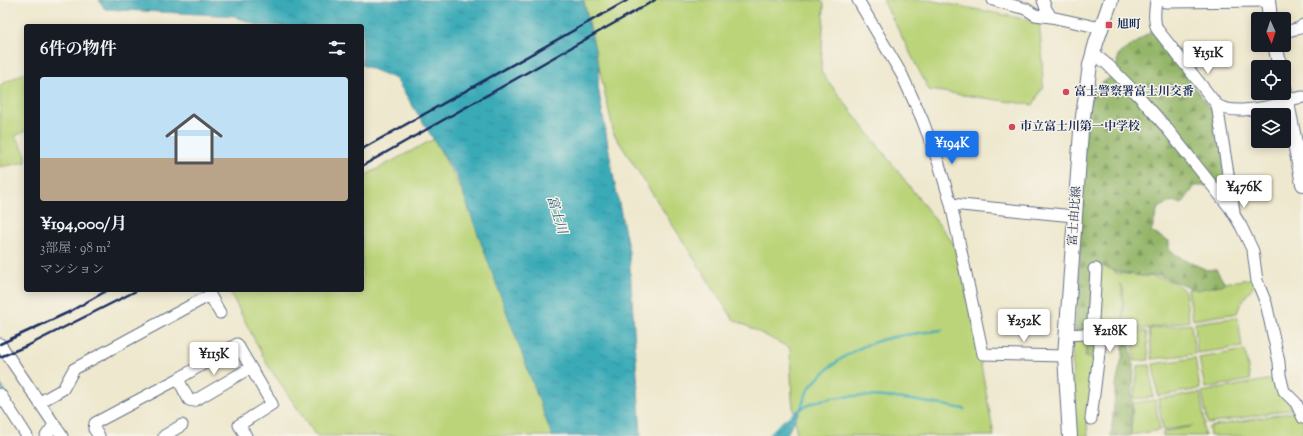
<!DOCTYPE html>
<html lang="ja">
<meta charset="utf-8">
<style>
:root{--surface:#171b24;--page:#20242c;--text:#f1f3f6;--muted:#9ea1a6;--line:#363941;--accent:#1a73e8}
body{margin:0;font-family:"Sorts Mill Goudy","Noto Serif JP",serif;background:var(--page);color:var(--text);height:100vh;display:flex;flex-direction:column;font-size:15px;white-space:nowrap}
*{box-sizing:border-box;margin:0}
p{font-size:13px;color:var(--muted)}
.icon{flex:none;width:22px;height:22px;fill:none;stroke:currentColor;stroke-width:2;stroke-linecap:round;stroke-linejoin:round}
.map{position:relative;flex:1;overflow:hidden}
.details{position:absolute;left:24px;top:24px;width:340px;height:268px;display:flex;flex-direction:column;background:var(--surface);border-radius:4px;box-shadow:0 2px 10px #0003}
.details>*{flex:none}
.needle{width:26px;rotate:177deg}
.buttons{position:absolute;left:1251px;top:12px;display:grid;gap:8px}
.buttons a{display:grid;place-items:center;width:40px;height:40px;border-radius:4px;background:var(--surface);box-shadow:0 2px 10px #0003;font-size:20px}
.price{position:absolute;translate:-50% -34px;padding:0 9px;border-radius:4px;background:#fff;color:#222;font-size:13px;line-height:26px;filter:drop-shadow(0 1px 2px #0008)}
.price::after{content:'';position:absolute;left:50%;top:24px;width:12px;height:9px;margin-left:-6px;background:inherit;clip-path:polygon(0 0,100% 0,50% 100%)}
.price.active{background:var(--accent);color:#fff}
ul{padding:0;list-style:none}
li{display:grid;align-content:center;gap:8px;height:212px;padding:0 16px}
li+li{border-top:1px solid var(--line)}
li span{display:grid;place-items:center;height:124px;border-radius:4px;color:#555}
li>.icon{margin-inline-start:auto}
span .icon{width:72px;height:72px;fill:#fffc;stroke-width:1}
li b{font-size:17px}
h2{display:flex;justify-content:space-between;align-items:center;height:48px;padding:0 16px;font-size:17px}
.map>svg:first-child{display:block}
</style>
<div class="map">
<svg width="1303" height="436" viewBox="0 0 1303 436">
<defs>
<pattern id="forest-firs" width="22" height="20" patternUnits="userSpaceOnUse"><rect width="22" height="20" fill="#94b669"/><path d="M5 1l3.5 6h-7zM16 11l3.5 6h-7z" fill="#78945a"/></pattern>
<pattern id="water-ripples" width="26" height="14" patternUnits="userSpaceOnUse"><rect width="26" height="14" fill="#3aaab7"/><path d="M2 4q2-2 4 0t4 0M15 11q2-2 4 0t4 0" fill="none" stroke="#308b98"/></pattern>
</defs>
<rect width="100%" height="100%" fill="#f7f3e8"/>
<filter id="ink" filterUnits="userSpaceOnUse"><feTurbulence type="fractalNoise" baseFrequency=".025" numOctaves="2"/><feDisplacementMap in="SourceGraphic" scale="8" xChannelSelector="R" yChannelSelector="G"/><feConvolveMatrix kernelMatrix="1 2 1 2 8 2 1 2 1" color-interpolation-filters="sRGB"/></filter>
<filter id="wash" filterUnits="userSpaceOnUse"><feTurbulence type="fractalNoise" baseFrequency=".012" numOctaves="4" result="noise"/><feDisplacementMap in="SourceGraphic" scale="16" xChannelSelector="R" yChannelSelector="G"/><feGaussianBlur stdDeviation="0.9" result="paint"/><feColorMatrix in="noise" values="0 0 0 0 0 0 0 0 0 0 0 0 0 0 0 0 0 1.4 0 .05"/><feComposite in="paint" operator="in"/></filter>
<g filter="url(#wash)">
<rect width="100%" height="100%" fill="#eee8ce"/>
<!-- green -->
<path fill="#bbd479" stroke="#6b826c" d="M 584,0 L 821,0 L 824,4 L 821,72 L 954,244 L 973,321 L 994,436 L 797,436 L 792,398 L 790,348 L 733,319 L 614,134 Z
M 883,0 L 929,0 L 1039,22 L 1042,53 L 1043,86 L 1033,105 L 929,90 Z
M 26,72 L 26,131 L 15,136 L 26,154 L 26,162 L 0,167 L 0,85 Z
M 434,139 L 492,247 L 556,436 L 316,436 L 267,364 L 229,290 L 362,290 L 362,177 Z
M 1095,264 L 1113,270 L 1115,273 L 1157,277 L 1174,282 L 1185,291 L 1189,321 L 1136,330 L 1131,342 L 1124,326 L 1123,288 L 1120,283 L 1122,289 L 1123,326 L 1125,334 L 1118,336 L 1101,337 L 1099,331 L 1095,326 Z
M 1255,278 L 1256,282 L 1241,303 L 1237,313 L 1193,320 L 1188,289 Z
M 1238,317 L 1242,347 L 1197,353 L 1195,323 Z
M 1191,324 L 1195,354 L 1152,359 L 1149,329 Z
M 1146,331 L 1149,360 L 1135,361 L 1133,343 L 1138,332 Z
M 1072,337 L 1085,338 L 1086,356 L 1096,361 L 1087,424 L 1088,436 L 1073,436 Z
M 1245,350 L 1250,380 L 1205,388 L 1199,358 Z
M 1195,358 L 1200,389 L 1158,396 L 1153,364 Z
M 1150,365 L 1153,397 L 1134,399 L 1138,366 Z
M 1277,378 L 1292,409 L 1208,424 L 1202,392 Z
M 1200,393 L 1205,424 L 1203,425 L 1205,436 L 1163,436 L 1163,432 L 1193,426 L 1163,430 L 1158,399 Z
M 1155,400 L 1160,430 L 1131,435 L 1133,403 Z
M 1300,411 L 1303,420 L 1303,436 L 1210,436 L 1209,427 Z"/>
<!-- forest -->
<path fill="url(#forest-firs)" stroke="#587264" d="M 1152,31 L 1215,115 L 1232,199 L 1207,186 L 1195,186 L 1182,204 L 1173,201 L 1158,208 L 1151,232 L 1169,241 L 1169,250 L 1183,259 L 1207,270 L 1216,269 L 1225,284 L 1197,290 L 1159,275 L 1141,276 L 1115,271 L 1096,263 L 1093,331 L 1100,344 L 1096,361 L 1086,357 L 1085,331 L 1075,332 L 1080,255 L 1080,186 L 1090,92 L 1116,73 L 1118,55 Z
M 1128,335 L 1134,366 L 1130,436 L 1111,436 L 1116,384 L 1123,354 L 1123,337 Z"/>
<!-- water -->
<path fill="url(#water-ripples)" stroke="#2a6c8a" d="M 99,0 L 583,0 L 599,66 L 598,87 L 614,180 L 629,252 L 641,436 L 552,436 L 457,177 L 396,79 L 362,65 L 362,26 L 259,26 L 234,16 L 105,9 Z
M 800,410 L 786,436 L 769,436 Z"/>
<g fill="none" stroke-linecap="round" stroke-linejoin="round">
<!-- stream -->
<path stroke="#3aaab7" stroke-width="2.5" d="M 0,385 L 5,392
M 800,410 C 803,403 805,396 808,390 C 814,381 822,374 830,367 C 865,338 898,335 942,330
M 769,436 C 779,423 802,406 818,401 C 863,389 920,401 964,409"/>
</g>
</g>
<g filter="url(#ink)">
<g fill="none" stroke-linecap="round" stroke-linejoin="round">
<defs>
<path id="minor" d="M 858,0 L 902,75 L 922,119 L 939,164 L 951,204 L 983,354 L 1065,356
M 993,0 L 1026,9 L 1035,15 L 1051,17
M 1043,0 L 1046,9 L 1051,17 L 1101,28
M 1156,0 C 1155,10 1153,20 1157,29 L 1217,105 C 1235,116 1266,106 1287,103
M 1164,0 L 1165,2 L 1268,1
M 1284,32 L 1300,28 L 1303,25
M 1093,53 L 1108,65 L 1137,94 L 1165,126 L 1230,208 L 1241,226 L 1253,251 L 1257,281 L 1266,303 L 1279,362 L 1280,375 L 1284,391 L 1296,403 L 1303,418
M 1287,100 L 1303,97
M 1217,105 L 1234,211
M 951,204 L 1074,216
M 1066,335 L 1085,334 L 1098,337 L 1100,345 L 1091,419
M 1092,336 L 1096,269 L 1094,269
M 0,344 L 62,436
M 178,379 L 189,400 L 194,401 L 250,368
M 0,394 L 27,436
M 40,402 L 63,389 L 74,369 L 210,295 L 220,313
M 46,436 L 54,425
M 99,436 L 94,429 L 95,423 L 178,379 L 237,344 L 272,404 L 239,425 L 246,436
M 164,436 L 182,425"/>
<path id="major" d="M 1268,0 L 1270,19
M 1275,45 L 1280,67
M 1284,87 L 1303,184
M 1070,436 L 1065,356 L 1081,131 L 1090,65 L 1096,43 L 1111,0"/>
</defs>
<!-- minor casing -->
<use href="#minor" stroke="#657085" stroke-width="13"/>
<!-- major casing -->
<use href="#major" stroke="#657085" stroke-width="16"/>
<!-- minor -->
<use href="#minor" stroke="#fff" stroke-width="11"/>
<!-- major -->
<use href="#major" stroke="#fff" stroke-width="14"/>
<!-- rail -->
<path stroke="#1b2f5e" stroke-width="2.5" d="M 362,149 L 628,0
M 362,166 L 655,0
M 0,344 L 69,312 L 108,290
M 0,357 L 29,345 L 138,290"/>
</g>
</g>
<!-- markers -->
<g fill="#d1495b" stroke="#f7f3e8" stroke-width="1.5">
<rect x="1105" y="21" width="8" height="8" rx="2"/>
<circle cx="1066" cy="92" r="4"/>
<circle cx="1012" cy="127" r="4"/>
</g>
<g text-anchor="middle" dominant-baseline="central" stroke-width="3" stroke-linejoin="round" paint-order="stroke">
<!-- poi labels -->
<g font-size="12" font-weight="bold" fill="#1b2f5e" stroke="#f7f3e8" text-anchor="start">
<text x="1117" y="25">旭町</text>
<text x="1074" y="92">富士警察署富士川交番</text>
<text x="1020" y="127">市立富士川第一中学校</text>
</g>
<!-- street labels -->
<g font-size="12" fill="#1b2f5e" stroke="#f7f3e8">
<text transform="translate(1075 216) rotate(-86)">富士由比線</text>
</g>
<!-- water labels -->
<g font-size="13" font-style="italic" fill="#265a7d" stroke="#f7f3e8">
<text transform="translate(556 215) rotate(73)">富士川</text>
</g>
</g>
</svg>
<div class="buttons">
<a><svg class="needle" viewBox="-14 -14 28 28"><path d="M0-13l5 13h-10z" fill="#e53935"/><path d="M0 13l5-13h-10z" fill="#9ea1a6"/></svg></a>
<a><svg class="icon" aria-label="locate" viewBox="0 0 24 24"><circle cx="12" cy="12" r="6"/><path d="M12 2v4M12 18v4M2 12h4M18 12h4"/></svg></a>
<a><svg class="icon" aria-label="layers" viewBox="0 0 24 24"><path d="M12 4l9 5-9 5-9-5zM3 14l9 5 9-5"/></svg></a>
</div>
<b class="price" style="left:1208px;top:75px">¥151K</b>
<b class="price active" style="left:952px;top:165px">¥194K</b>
<b class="price" style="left:1244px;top:209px">¥476K</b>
<b class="price" style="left:1024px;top:343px">¥252K</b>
<b class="price" style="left:1110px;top:353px">¥218K</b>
<b class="price" style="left:214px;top:376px">¥115K</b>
<section class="details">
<h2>6件の物件<svg class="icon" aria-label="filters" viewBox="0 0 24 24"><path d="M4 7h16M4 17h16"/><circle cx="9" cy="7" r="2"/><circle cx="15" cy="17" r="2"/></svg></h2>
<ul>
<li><span style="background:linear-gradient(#bfe0f5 65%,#b9a48a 0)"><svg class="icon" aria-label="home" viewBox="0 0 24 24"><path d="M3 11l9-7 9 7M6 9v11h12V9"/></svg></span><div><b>¥194,000/月</b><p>3部屋 · 98 m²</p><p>マンション</p></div></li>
</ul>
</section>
</div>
